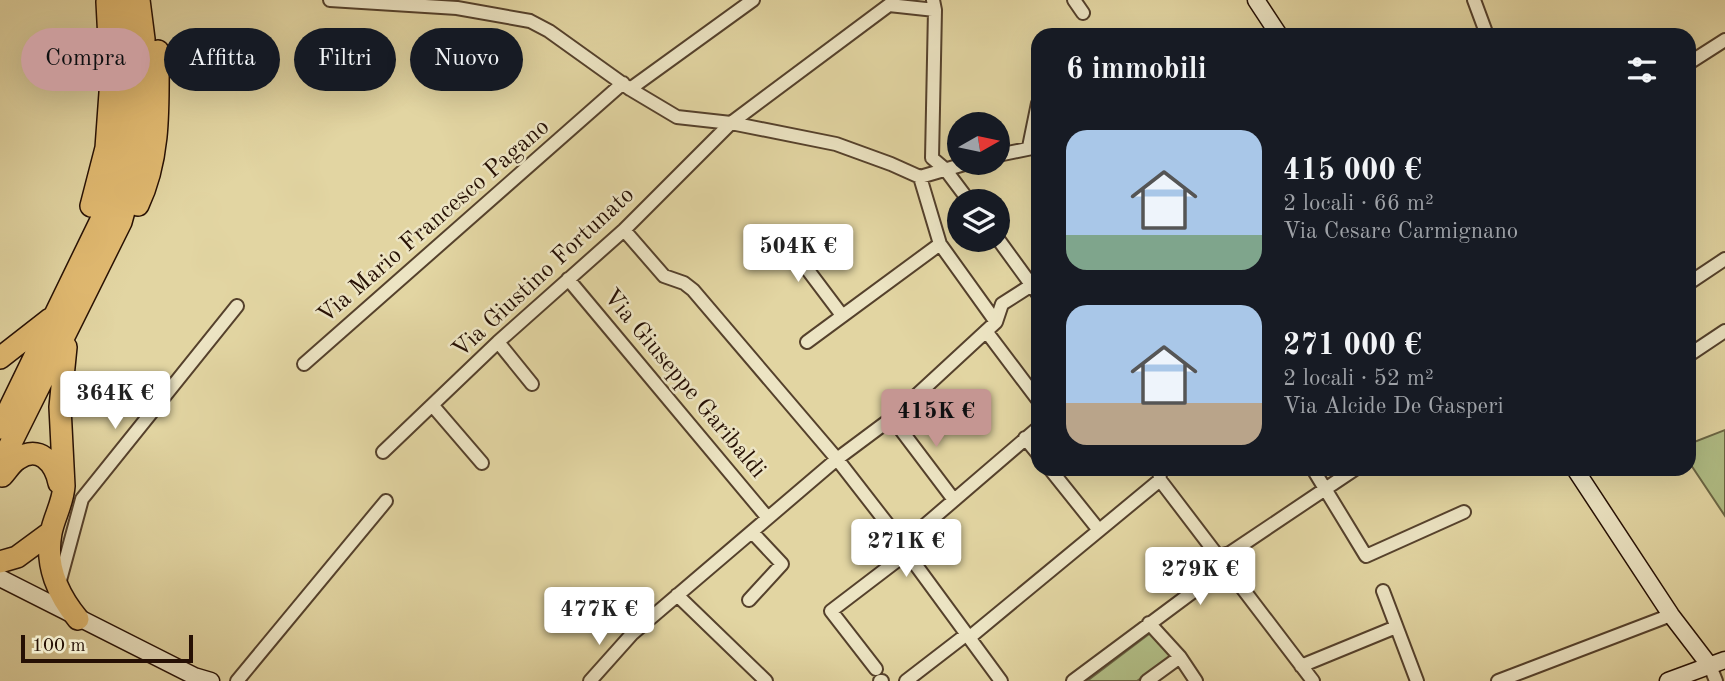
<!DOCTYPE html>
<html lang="it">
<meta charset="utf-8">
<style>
:root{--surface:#171b24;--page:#242831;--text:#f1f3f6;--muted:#9ea1a6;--accent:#c59692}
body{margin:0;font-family:"Old Standard TT",serif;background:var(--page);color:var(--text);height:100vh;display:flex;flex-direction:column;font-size:26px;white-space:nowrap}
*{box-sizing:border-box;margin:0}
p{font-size:23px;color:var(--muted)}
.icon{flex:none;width:38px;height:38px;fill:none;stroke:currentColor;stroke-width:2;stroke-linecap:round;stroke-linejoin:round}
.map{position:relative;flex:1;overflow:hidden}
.panel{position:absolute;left:1031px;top:28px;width:665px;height:448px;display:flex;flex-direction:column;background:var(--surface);border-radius:21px;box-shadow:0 7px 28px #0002}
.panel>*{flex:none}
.banner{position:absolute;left:21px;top:28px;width:665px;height:63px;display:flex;gap:14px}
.needle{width:46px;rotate:81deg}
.buttons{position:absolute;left:947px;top:112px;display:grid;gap:14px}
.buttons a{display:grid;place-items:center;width:63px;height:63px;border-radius:50%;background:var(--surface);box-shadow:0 7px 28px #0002;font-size:35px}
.scale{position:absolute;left:21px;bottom:18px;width:172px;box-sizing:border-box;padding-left:7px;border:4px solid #261004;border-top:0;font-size:19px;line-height:24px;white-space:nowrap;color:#261004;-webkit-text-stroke:5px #ece4c3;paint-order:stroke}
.price{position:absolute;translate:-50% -60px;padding:0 16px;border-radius:7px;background:#fff;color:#222;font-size:23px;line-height:46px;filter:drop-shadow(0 2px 4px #0008)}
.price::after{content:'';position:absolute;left:50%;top:42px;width:21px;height:16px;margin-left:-10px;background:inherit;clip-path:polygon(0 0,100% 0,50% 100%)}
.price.on{background:var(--accent);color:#111}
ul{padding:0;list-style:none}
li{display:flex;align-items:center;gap:21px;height:175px;padding:0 35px}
li span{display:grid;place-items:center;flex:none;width:196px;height:140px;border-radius:21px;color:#555}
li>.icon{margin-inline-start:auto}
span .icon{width:84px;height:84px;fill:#fffc;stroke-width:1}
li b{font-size:30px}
h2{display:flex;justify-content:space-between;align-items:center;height:84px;padding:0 35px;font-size:30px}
.tag{padding:0 24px;border-radius:32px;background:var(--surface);box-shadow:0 7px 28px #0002;font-size:24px;line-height:63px}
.tag.on{background:var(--accent);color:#111}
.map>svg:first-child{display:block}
</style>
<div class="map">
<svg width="1725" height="681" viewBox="0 0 1725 681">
<rect width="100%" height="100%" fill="#e2d5a2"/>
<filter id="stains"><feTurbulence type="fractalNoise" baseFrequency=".00286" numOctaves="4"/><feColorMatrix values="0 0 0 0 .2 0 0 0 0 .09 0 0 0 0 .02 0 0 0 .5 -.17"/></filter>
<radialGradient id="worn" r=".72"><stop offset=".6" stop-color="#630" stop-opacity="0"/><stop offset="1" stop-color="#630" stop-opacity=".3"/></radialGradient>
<!-- green -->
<path fill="#b1be86" stroke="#6c6745" stroke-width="2" d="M 1725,430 L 1725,516 L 1689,462 L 1689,444 Z
M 1153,631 L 1172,656 L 1137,681 L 1087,681 Z"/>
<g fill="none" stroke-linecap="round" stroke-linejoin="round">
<defs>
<path id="street" d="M 330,0 L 457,8 L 530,21 L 549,31 L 630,89 L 677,117 L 731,123 L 836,144 L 891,164 L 920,177 L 968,163
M 933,0 L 935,10 L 932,158 L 945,169 L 969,201
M 1074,0 L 1083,13
M 1474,0 L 1487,35
M 1689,63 L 1725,40
M 630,89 L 753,0
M 1029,147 L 1038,103
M 998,155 L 1037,147
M 920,177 L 940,244 L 996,322
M 624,230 L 664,276 L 684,283 L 693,290 L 837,459 L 903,544 L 907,553 L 1001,681
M 780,233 L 841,314
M 998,239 L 1038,294
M 568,279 L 767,517
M 1689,283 L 1725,259
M 986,331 L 1038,400
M 498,342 L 532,384
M 807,342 L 940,244
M 1689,355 L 1725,331
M 304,364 L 623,83
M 433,406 L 482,463
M 892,418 L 954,500
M 1025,438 L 1038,454
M 383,452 L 498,342 L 624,230 L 731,123 L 889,5 L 935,10
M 1050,469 L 1098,529
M 1159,469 L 1160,480 L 1313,681
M 1313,469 L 1366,556 L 1464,512
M 903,544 L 1038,428
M 1219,556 L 1230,553 L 1355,469
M 59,584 L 82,499 L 237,306
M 1383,591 L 1417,681
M 677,595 L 766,681
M 749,600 L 782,564 L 752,532
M 1149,623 L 1180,657 L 1196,681
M 970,637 L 1160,480
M 1301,666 L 1396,627
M 1710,666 L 1716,681
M 876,669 L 831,611 L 907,553
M 237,681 L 386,501
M 590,681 L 632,634 L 837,459 L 892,418 L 996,322 L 1002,304 L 1038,281
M 880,681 L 882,681
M 906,681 L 967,634
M 1073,681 L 1214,576 L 1225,564
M 1147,681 L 1180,657
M 1498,681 L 1671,615"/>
<path id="secondary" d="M 1256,0 L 1279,35
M 1575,469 L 1671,615 L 1710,666
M 0,578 L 194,676 L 211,681
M 1668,681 L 1725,660"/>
<path id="highway" d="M 138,205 C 161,157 158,103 158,51
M 91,206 L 106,148 L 111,79 L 107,2
M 66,347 L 60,407 L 64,486 C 63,503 54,517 51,533 C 45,565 58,595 78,619
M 0,358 L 50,319
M 0,428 L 102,218 L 116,168 L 123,124 L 125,40 L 120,0
M 0,465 L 121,222 L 135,171 L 142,128 L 144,39 L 139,0
M 2,476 C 7,471 11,463 18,459 C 39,444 55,463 59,483
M 0,562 L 17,557 L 51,532"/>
</defs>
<!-- street casing -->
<use href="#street" stroke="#55412c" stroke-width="16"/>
<!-- secondary casing -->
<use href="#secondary" stroke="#261004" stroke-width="19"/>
<!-- highway casing -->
<use href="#highway" stroke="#261004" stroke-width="24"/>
<!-- street -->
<use href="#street" stroke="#ece4c3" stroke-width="12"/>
<!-- secondary -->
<use href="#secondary" stroke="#ece4c3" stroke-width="16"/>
<!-- highway -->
<use href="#highway" stroke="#e1ba71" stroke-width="21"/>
</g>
<g text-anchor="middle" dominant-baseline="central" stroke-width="5" stroke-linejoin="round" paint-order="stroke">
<!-- street labels -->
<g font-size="24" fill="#261004" stroke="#ece4c3">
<text transform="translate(434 222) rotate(-41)">Via Mario Francesco Pagano</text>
<text transform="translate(544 273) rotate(-43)">Via Giustino Fortunato</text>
<text transform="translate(684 384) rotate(50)">Via Giuseppe Garibaldi</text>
</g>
</g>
<rect width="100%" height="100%" filter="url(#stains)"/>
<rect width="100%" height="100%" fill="url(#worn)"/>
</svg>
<div class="buttons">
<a><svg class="needle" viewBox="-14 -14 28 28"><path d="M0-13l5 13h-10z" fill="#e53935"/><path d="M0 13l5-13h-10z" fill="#9ea1a6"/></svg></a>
<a><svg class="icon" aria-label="layers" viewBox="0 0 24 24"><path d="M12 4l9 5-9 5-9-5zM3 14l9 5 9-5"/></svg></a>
</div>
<div class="scale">100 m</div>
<b class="price" style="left:798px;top:284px">504K €</b>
<b class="price" style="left:115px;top:431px">364K €</b>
<b class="price on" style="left:936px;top:449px">415K €</b>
<b class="price" style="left:906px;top:579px">271K €</b>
<b class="price" style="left:1200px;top:607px">279K €</b>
<b class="price" style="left:599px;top:647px">477K €</b>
<div class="banner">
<a class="tag on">Compra</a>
<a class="tag">Affitta</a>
<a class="tag">Filtri</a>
<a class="tag">Nuovo</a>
</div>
<section class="panel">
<h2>6 immobili<svg class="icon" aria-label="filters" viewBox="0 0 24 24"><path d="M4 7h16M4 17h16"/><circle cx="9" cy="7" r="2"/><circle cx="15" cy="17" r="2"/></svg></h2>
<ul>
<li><span style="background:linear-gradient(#a9c7e8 75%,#7fa58c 0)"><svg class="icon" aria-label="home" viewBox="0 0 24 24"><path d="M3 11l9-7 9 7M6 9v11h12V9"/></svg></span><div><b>415 000 €</b><p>2 locali · 66 m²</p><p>Via Cesare Carmignano</p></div></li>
<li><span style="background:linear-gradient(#a9c7e8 70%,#b9a48a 0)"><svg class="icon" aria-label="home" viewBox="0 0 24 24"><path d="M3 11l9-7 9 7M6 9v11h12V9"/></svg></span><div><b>271 000 €</b><p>2 locali · 52 m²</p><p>Via Alcide De Gasperi</p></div></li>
</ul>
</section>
</div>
